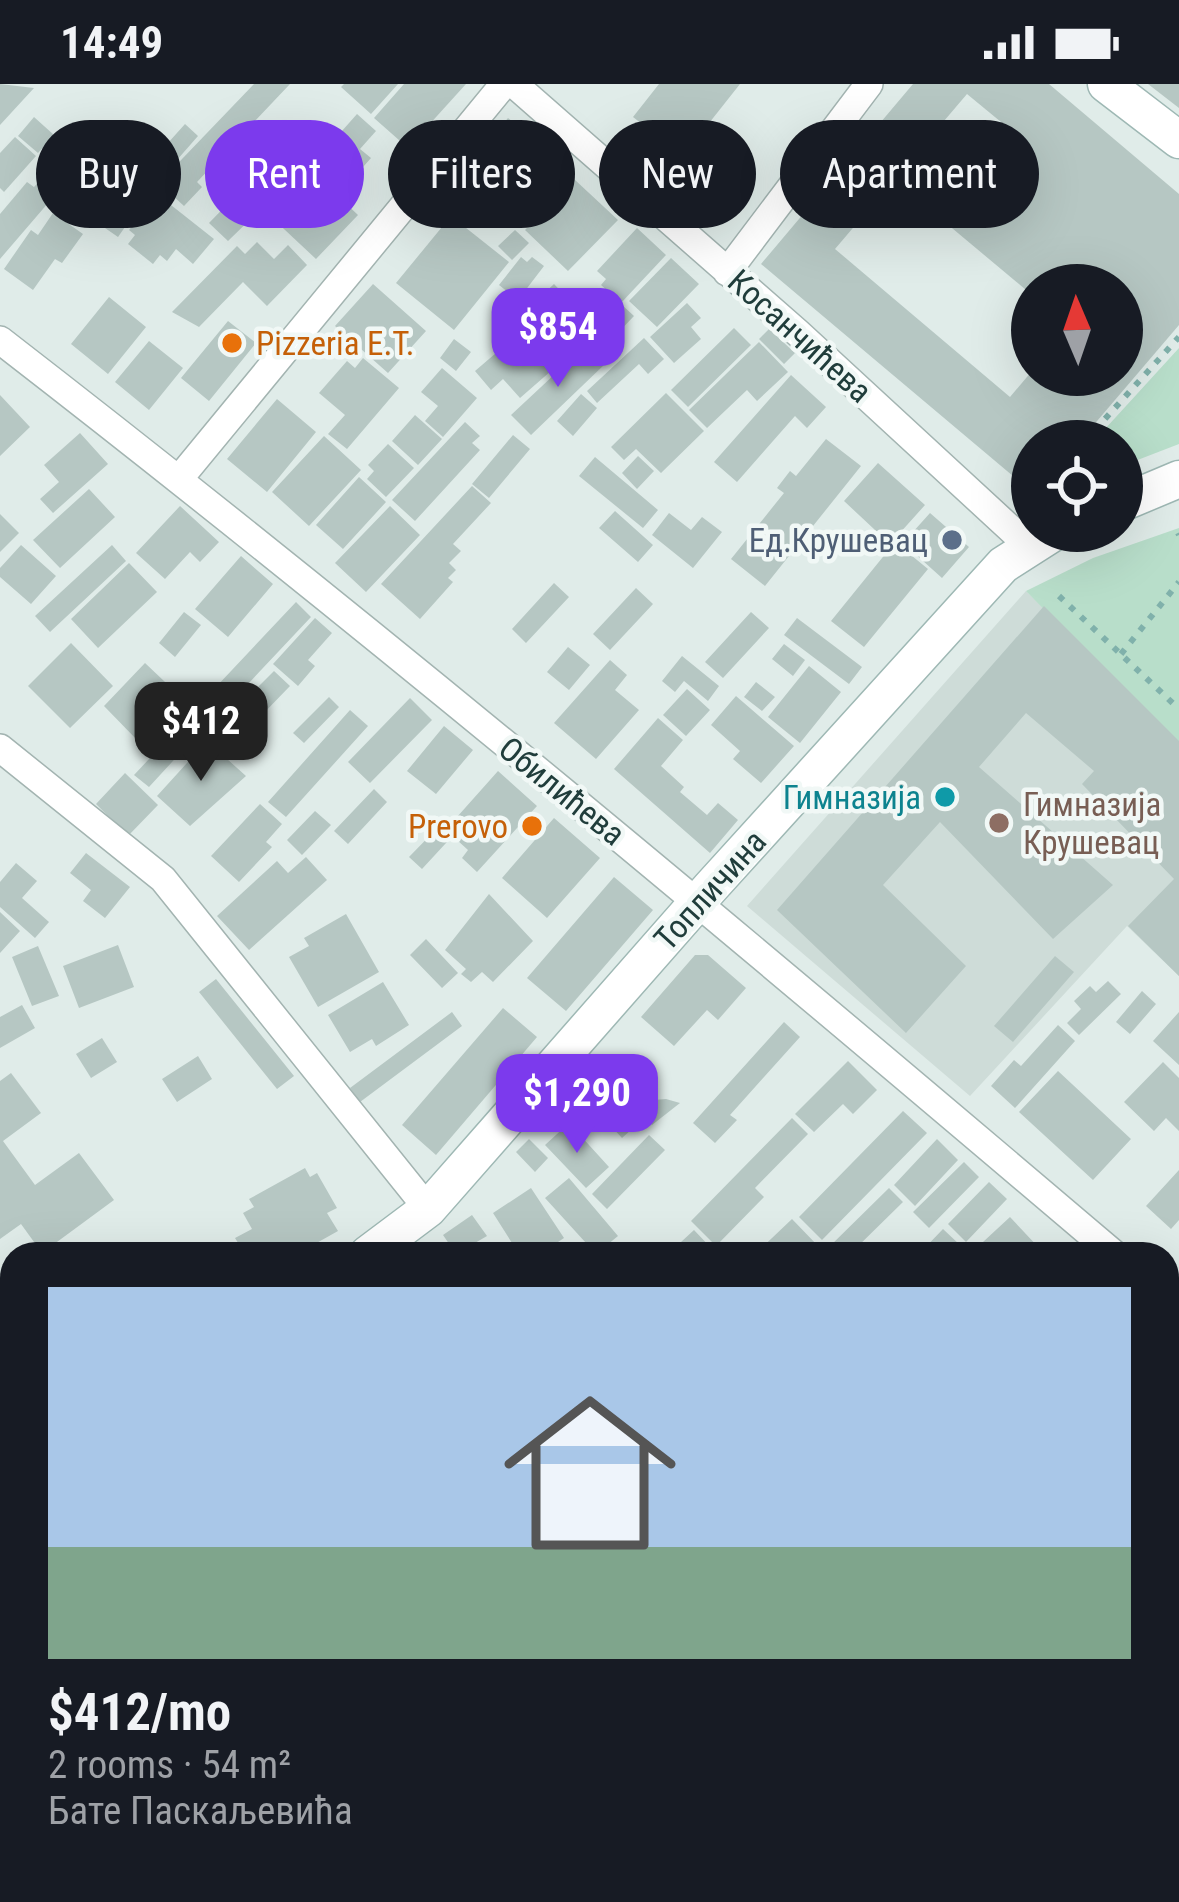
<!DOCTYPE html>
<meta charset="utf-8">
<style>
:root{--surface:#171b24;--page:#20242c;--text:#f1f3f6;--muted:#9ea1a6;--line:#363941;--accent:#7c3aed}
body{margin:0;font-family:"Roboto Condensed",sans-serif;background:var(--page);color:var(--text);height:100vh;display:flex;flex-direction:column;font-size:45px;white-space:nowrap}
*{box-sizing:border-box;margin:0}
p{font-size:39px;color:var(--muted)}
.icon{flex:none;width:66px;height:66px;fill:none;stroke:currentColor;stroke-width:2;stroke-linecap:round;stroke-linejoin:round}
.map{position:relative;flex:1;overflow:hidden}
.panel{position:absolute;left:0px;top:1158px;width:1179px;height:660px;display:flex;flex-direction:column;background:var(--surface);border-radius:36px 36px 0 0;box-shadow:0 12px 48px #0002}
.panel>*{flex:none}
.top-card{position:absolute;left:36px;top:36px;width:1107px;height:108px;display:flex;gap:24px}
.needle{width:78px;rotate:358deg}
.tools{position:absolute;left:1011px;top:180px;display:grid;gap:24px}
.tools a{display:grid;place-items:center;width:132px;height:132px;border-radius:50%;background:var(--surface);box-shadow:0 12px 48px #0002;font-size:60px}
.price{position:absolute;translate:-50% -102px;padding:0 27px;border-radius:24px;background:var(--accent);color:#fff;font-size:39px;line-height:78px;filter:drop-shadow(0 3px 6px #0008)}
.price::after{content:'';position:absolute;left:50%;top:72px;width:36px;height:27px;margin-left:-18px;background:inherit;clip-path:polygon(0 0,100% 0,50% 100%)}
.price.selected{background:#222;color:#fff}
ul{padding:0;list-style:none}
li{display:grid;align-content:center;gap:24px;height:636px;padding:0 48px}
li+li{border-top:3px solid var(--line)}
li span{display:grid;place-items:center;height:372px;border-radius:0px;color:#555}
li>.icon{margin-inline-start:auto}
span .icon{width:216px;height:216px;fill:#fffc;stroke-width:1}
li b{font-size:51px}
.tag{padding:0 42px;border-radius:54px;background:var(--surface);box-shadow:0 12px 48px #0002;font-size:42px;line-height:108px}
.tag.selected{background:var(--accent);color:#fff}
.status{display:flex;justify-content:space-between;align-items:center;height:84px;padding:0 60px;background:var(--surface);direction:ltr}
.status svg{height:33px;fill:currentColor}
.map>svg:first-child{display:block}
</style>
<div class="status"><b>14:49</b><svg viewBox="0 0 49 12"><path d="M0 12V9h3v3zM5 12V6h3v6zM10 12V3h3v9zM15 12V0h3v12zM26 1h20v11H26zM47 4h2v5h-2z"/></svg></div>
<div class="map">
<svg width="1179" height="1818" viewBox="0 0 1179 1818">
<rect width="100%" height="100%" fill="#e0ece9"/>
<!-- built -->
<path fill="#cedcd8" d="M 1026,507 L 1179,657 L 1179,892 L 1127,842 L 970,1012 L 747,822 Z
M 1167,1790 L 1179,1792 L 1179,1818 L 333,1818 L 334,1806 L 1167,1806 Z"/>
<!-- green -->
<path fill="#b8deca" d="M 1179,264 L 1179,360 L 1122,382 L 1122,357 L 1094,357 Z
M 1179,444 L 1179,663 L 1026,507 L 1093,474 Z"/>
<!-- building -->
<path fill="#b6c7c3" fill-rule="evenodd" d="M 0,0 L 34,4 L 0,41 Z
M 254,0 L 290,0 L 197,98 L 202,103 L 184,122 L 159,99 Z
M 344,0 L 398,0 L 371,30 L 341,3 Z
M 404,0 L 466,0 L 408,64 L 374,34 Z
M 659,0 L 740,0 L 683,72 L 633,33 Z
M 913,0 L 1049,0 L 1179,110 L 1179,241 L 1080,357 L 1032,357 L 1032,408 L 761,180 ZM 967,10 L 1001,38 L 928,124 L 1032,211 L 1032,201 L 1122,201 L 1122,291 L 1032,291 L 1032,287 L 1010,313 L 835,165 Z
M 1148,0 L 1179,0 L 1179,24 Z
M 357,30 L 376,47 L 360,65 L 371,74 L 356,91 L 326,65 Z
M 34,33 L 54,51 L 38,69 L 18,52 Z
M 508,34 L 557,74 L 523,115 L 475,74 Z
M 185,40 L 198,52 L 155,101 L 142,88 Z
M 70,48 L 77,54 L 82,48 L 99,62 L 73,92 L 49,72 Z
M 303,48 L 317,62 L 269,113 L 248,94 L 263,78 L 269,83 Z
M 15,53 L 36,72 L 4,108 L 0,104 L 0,69 Z
M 103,63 L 121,78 L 75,135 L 57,119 Z
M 123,82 L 152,106 L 141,119 L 112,95 Z
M 52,83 L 67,97 L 0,175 L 0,130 L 27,98 L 34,103 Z
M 574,95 L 618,136 L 568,187 L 525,146 Z
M 302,97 L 331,125 L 340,114 L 358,131 L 316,175 L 269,131 Z
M 249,98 L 268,118 L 228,157 L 209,139 Z
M 491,105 L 508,122 L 516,115 L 526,126 L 507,144 L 480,116 Z
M 157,110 L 214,155 L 193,180 L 176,165 L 167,177 L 160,171 L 153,180 L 128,160 L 135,151 L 129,146 Z
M 127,114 L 139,123 L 118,153 L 105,144 Z
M 53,129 L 83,150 L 62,179 L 55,175 L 33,206 L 4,185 L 31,146 L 38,151 Z
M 451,132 L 509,178 L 454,246 L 396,199 Z
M 637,144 L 666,171 L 621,219 L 601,201 L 606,195 L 597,187 Z
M 515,146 L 529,159 L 512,176 L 498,162 Z
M 257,158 L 274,175 L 288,161 L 307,181 L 267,222 L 243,198 L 199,243 L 172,228 L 237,162 L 245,170 Z
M 521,173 L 527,178 L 532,173 L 544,182 L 518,216 L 499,201 Z
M 671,174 L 699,200 L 657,243 L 629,217 Z
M 373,200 L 426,247 L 388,289 L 335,242 Z
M 554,200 L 597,245 L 577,263 L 535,218 Z
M 109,213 L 146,243 L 108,290 L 71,260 Z
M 687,219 L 701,234 L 691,243 L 701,255 L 674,279 L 650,253 Z
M 622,221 L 634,232 L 611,256 L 600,245 Z
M 228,237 L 256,259 L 209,317 L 181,294 Z
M 734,244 L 751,261 L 688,323 L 671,306 Z
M 769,245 L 795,269 L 784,280 L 759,255 Z
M 523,246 L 533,258 L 545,248 L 567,273 L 520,314 L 503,295 L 491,306 L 475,287 Z
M 644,254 L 664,275 L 648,290 L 639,280 L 597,319 L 587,307 Z
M 454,255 L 471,268 L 456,287 L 440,274 Z
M 149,257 L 183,284 L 149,326 L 115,298 Z
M 759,258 L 788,288 L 757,317 L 747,306 L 707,344 L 689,326 Z
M 586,261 L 605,280 L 531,351 L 511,331 Z
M 363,274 L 399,304 L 347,365 L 328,350 L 345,331 L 319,309 L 347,277 L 355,284 Z
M 442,284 L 477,314 L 443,353 L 425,337 L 438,322 L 421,308 Z
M 791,291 L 826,323 L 807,344 L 795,332 L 737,398 L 714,378 Z
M 666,309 L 704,347 L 661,389 L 636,365 L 624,376 L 611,363 Z
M 581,310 L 597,324 L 573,352 L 557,337 Z
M 0,311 L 30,343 L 0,372 Z
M 277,315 L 316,348 L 267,408 L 227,375 Z
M 415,331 L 442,355 L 418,381 L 392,357 Z
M 465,338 L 480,352 L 472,359 L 480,366 L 415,437 L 392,416 Z
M 80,349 L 108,380 L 53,429 L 40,415 L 59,398 L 44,381 Z
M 513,351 L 530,365 L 489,414 L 472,400 Z
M 324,352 L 361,386 L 309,442 L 272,408 Z
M 826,355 L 861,382 L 765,502 L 731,475 L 784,409 L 777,404 L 790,387 L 796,392 Z
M 388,360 L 414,384 L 386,413 L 367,395 L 374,387 L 368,381 Z
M 638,372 L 654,387 L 637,405 L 622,389 Z
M 595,373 L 658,426 L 643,444 L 579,392 Z
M 878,379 L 925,421 L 890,460 L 844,417 Z
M 359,393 L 386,418 L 343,465 L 316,441 Z
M 472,402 L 491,419 L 453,460 L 461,467 L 449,479 L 456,486 L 448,494 L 453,498 L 420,535 L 381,500 Z
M 89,405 L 115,433 L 60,484 L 33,456 Z
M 180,422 L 219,458 L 200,478 L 190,468 L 165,495 L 136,469 Z
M 390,422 L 420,451 L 366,508 L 335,479 Z
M 615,427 L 653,461 L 638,478 L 599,444 Z
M 669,429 L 691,446 L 702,433 L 722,448 L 693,484 L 652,451 Z
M 930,429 L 969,463 L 942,494 L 903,459 Z
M 0,430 L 19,449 L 0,468 Z
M 895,458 L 928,485 L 864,563 L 831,537 Z
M 21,461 L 56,492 L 31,520 L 0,493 L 0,484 Z
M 112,461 L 126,477 L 50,548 L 35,532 Z
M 241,472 L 273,500 L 228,553 L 195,525 Z
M 129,479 L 157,508 L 98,564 L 71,535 Z
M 554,499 L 569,513 L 526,559 L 512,545 Z
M 636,504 L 653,520 L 610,566 L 593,550 Z
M 296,518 L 311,533 L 231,618 L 215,604 Z
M 1044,522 L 1179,657 L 1179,892 L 1128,842 L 1174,795 L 1082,700 L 1094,687 L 1026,629 L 979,683 L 1113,801 L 1053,855 L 940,738 L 883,801 L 966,882 L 906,949 L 777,826 Z
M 184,528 L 201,541 L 175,573 L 159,559 Z
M 751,528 L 769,544 L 723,594 L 705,578 Z
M 315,534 L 332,549 L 308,576 L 315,582 L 298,602 L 273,580 Z
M 797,534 L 862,583 L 849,600 L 784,551 Z
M 71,559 L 113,602 L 70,644 L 28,602 Z
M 784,560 L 805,576 L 793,592 L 772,575 Z
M 568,563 L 590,581 L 569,606 L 547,588 Z
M 682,572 L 719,602 L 708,617 L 684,597 L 675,608 L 662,597 Z
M 610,576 L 627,591 L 615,606 L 639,626 L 596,675 L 554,639 Z
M 145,579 L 183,615 L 138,657 L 104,622 Z
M 809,582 L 841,608 L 800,659 L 768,633 Z
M 274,587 L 290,602 L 260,633 L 244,617 Z
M 756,598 L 775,613 L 762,627 L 744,613 Z
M 687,605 L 710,626 L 686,652 L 663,631 Z
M 736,612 L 794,662 L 761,699 L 733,675 L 740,667 L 711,641 Z
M 329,613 L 339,623 L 304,659 L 293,649 Z
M 410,614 L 432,636 L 370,699 L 348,678 Z
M 350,626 L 368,642 L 286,733 L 268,718 Z
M 658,634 L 683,656 L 661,682 L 684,703 L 680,708 L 707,731 L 718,719 L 738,736 L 710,769 L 614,685 Z
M 181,641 L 195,653 L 149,703 L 134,691 Z
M 444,642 L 473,666 L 436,710 L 407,687 Z
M 207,657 L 246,692 L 190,742 L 157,712 Z
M 498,687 L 537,722 L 477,788 L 462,774 L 468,766 L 457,756 L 468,743 L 457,733 Z
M 125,689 L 158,721 L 128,752 L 96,720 Z
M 374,705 L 387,718 L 348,760 L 334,747 Z
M 260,720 L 282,740 L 266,758 L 272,763 L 239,798 L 211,772 Z
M 315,727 L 331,741 L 302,771 L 287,756 Z
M 554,734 L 600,774 L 547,834 L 502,794 Z
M 446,735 L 458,746 L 422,785 L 409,773 Z
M 86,769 L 130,803 L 105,834 L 83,817 L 91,806 L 70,789 Z
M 306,773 L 327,796 L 249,866 L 217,832 L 277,777 L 288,789 Z
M 16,779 L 37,797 L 22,814 L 49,838 L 35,854 L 0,823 L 0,798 Z
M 614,793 L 653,826 L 566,927 L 527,894 Z
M 489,810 L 533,857 L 493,898 L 482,888 L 471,898 L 461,890 L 466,885 L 445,866 Z
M 0,828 L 20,847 L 0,869 Z
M 346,830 L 379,888 L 318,923 L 289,873 L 309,862 L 304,854 Z
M 426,855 L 458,889 L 442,904 L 410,871 Z
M 118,861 L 134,903 L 79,924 L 63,882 Z
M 38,862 L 59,912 L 32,922 L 12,873 Z
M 695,871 L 708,871 L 746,904 L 718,936 L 707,926 L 674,962 L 641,933 Z
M 1055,872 L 1074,888 L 1013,958 L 994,942 Z
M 216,895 L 294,992 L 277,1005 L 199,908 Z
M 1108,897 L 1121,910 L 1079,951 L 1067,939 L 1081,925 L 1074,917 L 1090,902 L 1096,908 Z
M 383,898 L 409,941 L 376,962 L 372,955 L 350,968 L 328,931 Z
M 1142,907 L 1156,920 L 1130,950 L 1116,938 Z
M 22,921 L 35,944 L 0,964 L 0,933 Z
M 503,924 L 537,953 L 436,1071 L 402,1041 Z
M 452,928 L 462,942 L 360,1018 L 350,1004 Z
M 1179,928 L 1179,981 L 1153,957 Z
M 784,938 L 800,953 L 730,1031 L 737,1036 L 715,1059 L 693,1039 Z
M 1058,941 L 1075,957 L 1015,1024 L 991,1002 L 1014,976 L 1021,982 Z
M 102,954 L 117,978 L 91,994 L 76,970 Z
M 198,972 L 212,995 L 177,1018 L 162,995 Z
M 848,977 L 877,1006 L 853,1030 L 843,1020 L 814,1048 L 795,1030 Z
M 1163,978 L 1179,994 L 1179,1047 L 1166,1034 L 1154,1047 L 1124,1018 Z
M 595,986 L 641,1037 L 622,1054 L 576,1004 Z
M 1058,987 L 1131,1055 L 1093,1096 L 1019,1028 Z
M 11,989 L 41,1029 L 3,1057 L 35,1101 L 79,1069 L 114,1116 L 42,1169 L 21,1140 L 0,1155 L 0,997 Z
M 666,1015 L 680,1019 L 652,1041 L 641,1027 L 654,1016 Z
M 903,1027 L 927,1049 L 822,1156 L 799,1133 Z
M 792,1034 L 808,1050 L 755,1104 L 764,1113 L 716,1162 L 691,1137 Z
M 569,1039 L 609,1083 L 586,1104 L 545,1061 Z
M 649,1051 L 665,1066 L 607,1125 L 592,1110 Z
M 529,1055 L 548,1074 L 535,1088 L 516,1068 Z
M 937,1055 L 958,1076 L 915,1122 L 894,1101 Z
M 964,1078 L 979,1093 L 929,1144 L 913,1128 Z
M 305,1084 L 310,1093 L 317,1089 L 337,1124 L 327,1129 L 338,1147 L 297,1170 L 278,1170 L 272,1160 L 245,1170 L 235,1154 L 252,1145 L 243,1129 L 254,1123 L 249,1115 Z
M 1179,1086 L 1179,1136 L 1171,1145 L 1146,1122 Z
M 569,1094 L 618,1152 L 596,1170 L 545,1114 Z
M 989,1098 L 1007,1115 L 966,1158 L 948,1140 Z
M 531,1104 L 564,1154 L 540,1170 L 519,1170 L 493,1129 Z
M 889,1104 L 903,1118 L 850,1170 L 830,1170 L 826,1166 Z
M 472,1131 L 487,1152 L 456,1170 L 443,1151 Z
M 1010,1133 L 1041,1166 L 1036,1170 L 970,1170 Z
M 792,1135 L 819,1163 L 813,1170 L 755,1170 Z
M 943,1145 L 960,1161 L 951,1170 L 919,1170 Z
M 694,1146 L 713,1166 L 708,1170 L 668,1170 Z
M 1167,1251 L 1179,1262 L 1179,1331 L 1167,1344 Z
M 1167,1364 L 1179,1377 L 1179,1398 L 1174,1403 L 1179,1408 L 1167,1419 Z
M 4,1411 L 12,1427 L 12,1497 L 7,1500 L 0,1486 L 0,1413 Z
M 1179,1514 L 1179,1624 L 1172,1632 L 1167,1628 L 1167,1527 Z
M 1,1638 L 12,1672 L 12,1803 L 0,1806 Z
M 370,1806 L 752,1809 L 943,1806 L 942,1818 L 369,1818 Z"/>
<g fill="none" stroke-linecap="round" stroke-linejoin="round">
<defs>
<path id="lane" d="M 0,1554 L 12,1584
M 1167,1725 L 1179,1713
M 948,1818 L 955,1806"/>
<path id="street" d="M 514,0 L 798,249 L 1028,461
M 727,188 L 869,0
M 0,256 C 380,550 748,859 1114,1170
M 179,395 L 504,0
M 0,664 L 163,795 L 428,1125
M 1167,1215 L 1179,1226
M 0,1231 L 12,1246
M 245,1806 L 246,1818"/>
<path id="secondary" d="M 1106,0 L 1179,56
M 1122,419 L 1179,395
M 368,1170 L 428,1125 L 710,804 L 1003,481 L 1056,447
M 0,1368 L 12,1363"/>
</defs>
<!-- lane casing -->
<use href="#lane" stroke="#a3b4b1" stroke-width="16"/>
<!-- street casing -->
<use href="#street" stroke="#a3b4b1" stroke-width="30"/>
<!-- secondary casing -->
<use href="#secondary" stroke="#9eb8b4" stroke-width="39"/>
<!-- path -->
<path stroke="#80b1ab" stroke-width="6" stroke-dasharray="6 9" stroke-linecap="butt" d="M 1085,357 L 1179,253
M 1178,449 L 1179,451
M 1059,512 L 1179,625
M 1121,570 L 1179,498"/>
<!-- lane -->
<use href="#lane" stroke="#fff" stroke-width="14"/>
<!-- street -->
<use href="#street" stroke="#fff" stroke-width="27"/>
<!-- secondary -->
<use href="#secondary" stroke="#fff" stroke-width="36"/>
</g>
<!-- markers -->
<g fill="#e8710a" stroke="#f1f8f6" stroke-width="4.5">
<circle cx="232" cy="259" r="12"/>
<circle cx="532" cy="742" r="12"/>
</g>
<circle fill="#5c6f8a" stroke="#f1f8f6" stroke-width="4.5" cx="952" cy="456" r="12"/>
<circle fill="#0f9aa8" stroke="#f1f8f6" stroke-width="4.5" cx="945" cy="713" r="12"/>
<circle fill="#8d6e63" stroke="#f1f8f6" stroke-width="4.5" cx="999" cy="739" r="12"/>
<g text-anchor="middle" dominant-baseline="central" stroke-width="9" stroke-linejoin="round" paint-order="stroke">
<!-- street labels -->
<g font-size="33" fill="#203d3b" stroke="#f1f8f6">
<text transform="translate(800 252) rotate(42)">Косанчићева</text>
<text transform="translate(562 707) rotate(39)">Обилићева</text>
<text transform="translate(710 806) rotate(-48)">Топличина</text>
</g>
<!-- food labels -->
<g font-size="33" fill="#c56008" stroke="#f1f8f6" text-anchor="start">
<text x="256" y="259">Pizzeria E.T.</text>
<text x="508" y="742" text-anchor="end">Prerovo</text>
</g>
<!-- service labels -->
<g font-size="33" fill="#4e5e75" stroke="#f1f8f6" text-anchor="end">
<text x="928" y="456">Ед.Крушевац</text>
</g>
<!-- culture labels -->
<g font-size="33" fill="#0d838f" stroke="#f1f8f6" text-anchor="end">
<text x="921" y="713">Гимназија</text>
</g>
<!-- education labels -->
<g font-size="33" fill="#785e54" stroke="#f1f8f6" text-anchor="start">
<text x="1023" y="720">Гимназија<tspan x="1023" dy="38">Крушевац</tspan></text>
</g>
</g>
</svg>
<div class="tools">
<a><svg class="needle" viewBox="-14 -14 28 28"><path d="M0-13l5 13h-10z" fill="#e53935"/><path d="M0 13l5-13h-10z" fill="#9ea1a6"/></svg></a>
<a><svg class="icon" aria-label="locate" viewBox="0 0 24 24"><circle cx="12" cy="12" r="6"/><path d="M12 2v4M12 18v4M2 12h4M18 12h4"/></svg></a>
</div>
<b class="price" style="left:558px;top:306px">$854</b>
<b class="price selected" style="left:201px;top:700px">$412</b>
<b class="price" style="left:577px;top:1072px">$1,290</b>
<div class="top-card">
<a class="tag">Buy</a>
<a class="tag selected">Rent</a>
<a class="tag">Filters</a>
<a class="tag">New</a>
<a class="tag">Apartment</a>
</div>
<section class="panel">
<ul>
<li><span style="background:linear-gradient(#a9c7e8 70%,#7fa58c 0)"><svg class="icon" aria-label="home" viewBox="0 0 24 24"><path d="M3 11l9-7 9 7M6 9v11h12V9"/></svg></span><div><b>$412/mo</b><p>2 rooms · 54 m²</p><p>Бате Паскаљевића</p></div></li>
</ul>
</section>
</div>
